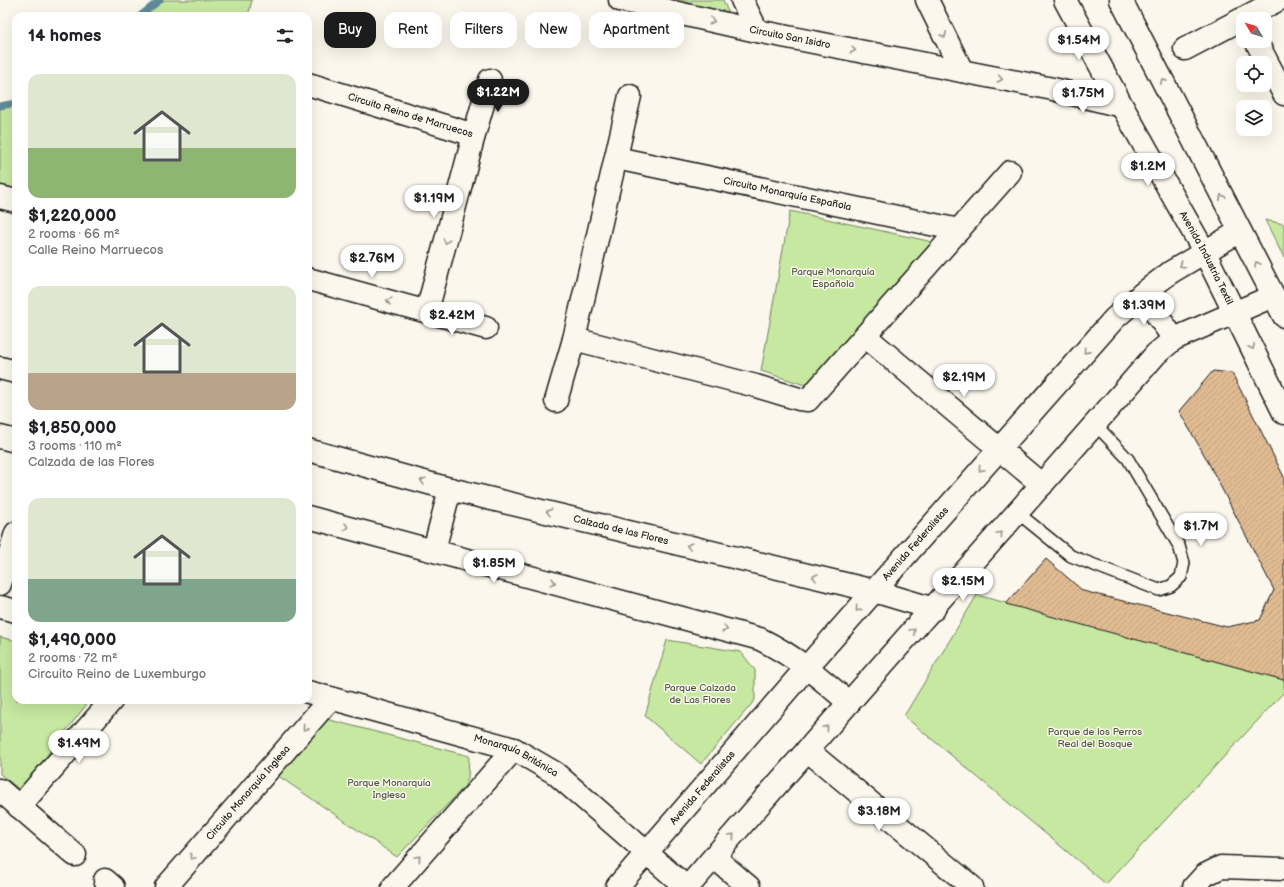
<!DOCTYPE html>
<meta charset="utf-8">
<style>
:root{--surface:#fff;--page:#f2f2f2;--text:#202124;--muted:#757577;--accent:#1c1c1c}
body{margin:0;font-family:"Balsamiq Sans",sans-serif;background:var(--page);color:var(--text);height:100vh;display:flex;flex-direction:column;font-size:15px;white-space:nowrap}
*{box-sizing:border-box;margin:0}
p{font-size:13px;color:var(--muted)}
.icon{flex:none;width:22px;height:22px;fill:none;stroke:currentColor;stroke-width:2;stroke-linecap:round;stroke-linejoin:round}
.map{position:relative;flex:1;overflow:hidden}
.details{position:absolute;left:12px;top:12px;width:300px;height:692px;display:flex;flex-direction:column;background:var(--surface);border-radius:12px;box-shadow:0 4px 16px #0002}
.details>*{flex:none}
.guide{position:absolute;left:324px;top:12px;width:380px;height:36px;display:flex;gap:8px}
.needle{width:26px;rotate:308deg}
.tools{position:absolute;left:1236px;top:12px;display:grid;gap:8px}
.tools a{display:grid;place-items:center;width:36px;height:36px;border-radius:8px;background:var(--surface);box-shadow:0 4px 16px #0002;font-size:20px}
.price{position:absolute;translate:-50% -34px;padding:0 9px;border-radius:14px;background:#fff;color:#222;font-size:13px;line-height:26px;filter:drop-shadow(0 1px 2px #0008)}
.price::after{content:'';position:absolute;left:50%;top:24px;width:12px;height:9px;margin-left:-6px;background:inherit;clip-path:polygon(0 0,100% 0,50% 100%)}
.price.selected{background:var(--accent);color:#fff}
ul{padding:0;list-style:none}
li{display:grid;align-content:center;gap:8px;height:212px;padding:0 16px}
li span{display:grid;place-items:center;height:124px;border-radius:12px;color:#555}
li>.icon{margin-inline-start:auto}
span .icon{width:72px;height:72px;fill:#fffc;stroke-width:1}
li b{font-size:17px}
h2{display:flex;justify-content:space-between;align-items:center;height:48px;padding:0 16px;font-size:17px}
.pill{padding:0 14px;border-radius:12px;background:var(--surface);box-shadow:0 4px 16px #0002;font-size:14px;line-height:36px}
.pill.selected{background:var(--accent);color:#fff}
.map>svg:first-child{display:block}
</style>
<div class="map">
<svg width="1284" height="887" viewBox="0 0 1284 887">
<defs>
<pattern id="building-hatch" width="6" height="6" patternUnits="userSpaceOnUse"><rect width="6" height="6" fill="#e1bb92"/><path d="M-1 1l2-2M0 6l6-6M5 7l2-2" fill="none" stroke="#c0a07d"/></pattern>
</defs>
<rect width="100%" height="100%" fill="#fbf7ec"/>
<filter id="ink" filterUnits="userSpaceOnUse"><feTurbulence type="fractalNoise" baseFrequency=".025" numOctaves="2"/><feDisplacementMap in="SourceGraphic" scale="8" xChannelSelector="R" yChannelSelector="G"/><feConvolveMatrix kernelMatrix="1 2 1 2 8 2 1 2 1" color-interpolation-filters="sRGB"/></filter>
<g filter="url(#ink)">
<!-- green -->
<path fill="#c6e8a1" stroke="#71825e" d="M 160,0 L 252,0 L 248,16 L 140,16 Z
M 671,0 L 723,0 L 728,12 Z
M 16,103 L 16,196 L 0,192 L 0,106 Z
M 790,211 L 933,242 L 855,334 L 808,386 L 761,371 Z
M 1265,220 L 1284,224 L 1284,258 Z
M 977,595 L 1284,680 L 1284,692 L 1106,884 L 904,716 Z
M 0,637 L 16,641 L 16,700 L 90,700 L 20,790 L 0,774 Z
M 667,640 L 741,652 L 755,670 L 755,700 L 701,764 L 645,716 Z
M 326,719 L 469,756 L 468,778 L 465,786 L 397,857 L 277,775 Z"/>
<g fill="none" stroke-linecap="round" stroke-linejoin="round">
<!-- stream -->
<path stroke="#5e8b98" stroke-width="7" d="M 140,16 L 160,0
M 0,106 L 16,103"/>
</g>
<!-- building -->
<path fill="url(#building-hatch)" stroke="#1c1c1c" d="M 1213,371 L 1232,373 L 1284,477 L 1284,680 L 1006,604 L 1046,559 L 1083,591 L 1227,627 L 1260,620 L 1274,590 L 1206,458 L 1179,411 Z"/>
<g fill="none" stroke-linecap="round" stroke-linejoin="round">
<defs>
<path id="lane" d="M 1018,513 L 1071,556 L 1159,590 L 1171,586 L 1181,577 L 1184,563 L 1179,546 L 1128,459 L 1095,424"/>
<g id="street">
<path id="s1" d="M 620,0 L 757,31 L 1053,89 L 1122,106"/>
<path d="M 742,0 L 757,31"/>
<path d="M 927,0 L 962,71"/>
<path d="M 1256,41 L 1284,94"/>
<path d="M 1185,49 L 1278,0"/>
<path id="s2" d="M 308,84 L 474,135"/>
<path id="s3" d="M 616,158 L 959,230"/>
<path d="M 0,197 L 16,201"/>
<path d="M 308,279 L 486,328"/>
<path d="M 427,311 L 474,135 L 490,80"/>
<path d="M 865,336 L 1042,485"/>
<path d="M 574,339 L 756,386 L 799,399 L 808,400 L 1010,172"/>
<path d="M 556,401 L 574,339 L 630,96"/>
<path d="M 0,584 L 16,533"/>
<path d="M 0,607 L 16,611"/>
<path id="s4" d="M 308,692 L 514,749 L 555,773 L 686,887"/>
<path d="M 807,750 L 972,887"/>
<path d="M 0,790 L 75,855"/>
<path d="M 19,807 L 112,700"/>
<path d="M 714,857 L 749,887"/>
<path d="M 105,880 L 113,887"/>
<path id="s5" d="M 166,887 L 331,698"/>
<path d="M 393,887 L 514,749"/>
<path d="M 1194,887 L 1205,875 L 1221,867 L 1284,869"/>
</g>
<g id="secondary">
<path id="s6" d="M 1065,0 L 1122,106 L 1204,251 L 1284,413"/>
<path d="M 1121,0 L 1284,316"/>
<path d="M 1142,294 L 1174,339"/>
<path d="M 0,368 L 16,372"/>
<path d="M 0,437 L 16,441"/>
<path id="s7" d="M 308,450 L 450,489 L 874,591 L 934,609"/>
<path d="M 308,517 L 760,639 C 796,657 818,676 848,702"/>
<path d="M 434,550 L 450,489"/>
<path id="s8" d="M 617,887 L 807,667 L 1114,319 L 1142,294 L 1171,272 L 1240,231"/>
<path d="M 688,887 C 842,708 1001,533 1156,354 L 1174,339 L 1273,296"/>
</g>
</defs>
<!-- lane casing -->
<use href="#lane" stroke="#1c1c1c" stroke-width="14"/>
<!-- street casing -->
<use href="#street" stroke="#1c1c1c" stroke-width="25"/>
<!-- secondary casing -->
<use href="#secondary" stroke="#1c1c1c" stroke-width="25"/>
<!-- lane -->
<use href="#lane" stroke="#fbf7ec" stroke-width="11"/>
<!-- street -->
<use href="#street" stroke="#fbf7ec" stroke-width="22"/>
<!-- secondary -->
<use href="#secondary" stroke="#fbf7ec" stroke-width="22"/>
</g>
<!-- one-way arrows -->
<defs><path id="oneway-chevron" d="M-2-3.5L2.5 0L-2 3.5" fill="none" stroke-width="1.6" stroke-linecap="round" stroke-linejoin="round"/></defs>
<g stroke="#97948e">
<use href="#oneway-chevron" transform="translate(712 21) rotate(13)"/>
<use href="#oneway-chevron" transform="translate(944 35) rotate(64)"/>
<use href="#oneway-chevron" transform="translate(853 50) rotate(11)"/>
<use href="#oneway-chevron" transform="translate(1000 79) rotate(11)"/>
<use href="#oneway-chevron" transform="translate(1163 81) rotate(-117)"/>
<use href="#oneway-chevron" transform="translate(1222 197) rotate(-117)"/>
<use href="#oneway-chevron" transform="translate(446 241) rotate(105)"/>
<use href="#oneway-chevron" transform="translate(1257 264) rotate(-117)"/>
<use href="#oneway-chevron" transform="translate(1182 265) rotate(148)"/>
<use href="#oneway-chevron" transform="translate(389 301) rotate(-165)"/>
<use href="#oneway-chevron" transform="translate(1252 347) rotate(64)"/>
<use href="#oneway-chevron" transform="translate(1086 351) rotate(132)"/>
<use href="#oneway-chevron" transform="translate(981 469) rotate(131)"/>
<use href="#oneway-chevron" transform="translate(423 481) rotate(-165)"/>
<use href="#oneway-chevron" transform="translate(549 512) rotate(-166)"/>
<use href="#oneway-chevron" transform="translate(346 527) rotate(15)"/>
<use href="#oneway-chevron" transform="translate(1000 534) rotate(-49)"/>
<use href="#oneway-chevron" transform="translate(689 546) rotate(-166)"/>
<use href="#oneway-chevron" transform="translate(815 577) rotate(-166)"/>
<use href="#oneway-chevron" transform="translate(553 582) rotate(15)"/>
<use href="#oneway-chevron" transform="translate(858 609) rotate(131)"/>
<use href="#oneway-chevron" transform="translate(725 629) rotate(15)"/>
<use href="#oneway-chevron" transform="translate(913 631) rotate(-47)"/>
<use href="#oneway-chevron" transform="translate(305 728) rotate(131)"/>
<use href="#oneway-chevron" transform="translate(826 728) rotate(-49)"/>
<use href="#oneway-chevron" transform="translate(732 836) rotate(-49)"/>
<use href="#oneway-chevron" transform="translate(192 857) rotate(131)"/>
<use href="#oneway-chevron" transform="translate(418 858) rotate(-49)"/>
</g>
</g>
<g text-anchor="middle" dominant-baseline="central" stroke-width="3" stroke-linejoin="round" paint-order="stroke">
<!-- street labels -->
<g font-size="10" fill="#1c1c1c" stroke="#fbf7ec">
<text stroke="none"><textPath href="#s1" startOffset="174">Circuito San Isidro</textPath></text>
<text stroke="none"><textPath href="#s2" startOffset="107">Circuito Reino de Marruecos</textPath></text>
<text stroke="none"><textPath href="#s3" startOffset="175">Circuito Monarquía Española</textPath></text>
<text stroke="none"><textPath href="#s6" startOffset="294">Avenida Industria Textil</textPath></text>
<text stroke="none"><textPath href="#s7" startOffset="323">Calzada de las Flores</textPath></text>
<text stroke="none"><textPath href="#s8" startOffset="455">Avenida Federalistas</textPath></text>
<text stroke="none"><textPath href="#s4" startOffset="218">Monarquía Británica</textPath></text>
<text stroke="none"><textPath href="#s8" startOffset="131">Avenida Federalistas</textPath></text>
<text stroke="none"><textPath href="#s5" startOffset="125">Circuito Monarquía Inglesa</textPath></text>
</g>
<!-- park labels -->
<g font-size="10" fill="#4f5944" stroke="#fbf7ec">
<text x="833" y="272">Parque Monarquía<tspan x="833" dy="12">Española</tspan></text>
<text x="700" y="688">Parque Calzada<tspan x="700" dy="12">de Las Flores</tspan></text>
<text x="1095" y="732">Parque de los Perros<tspan x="1095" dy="12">Real del Bosque</tspan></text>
<text x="389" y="783">Parque Monarquía<tspan x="389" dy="12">Inglesa</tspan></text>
</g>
</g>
</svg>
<div class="tools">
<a><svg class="needle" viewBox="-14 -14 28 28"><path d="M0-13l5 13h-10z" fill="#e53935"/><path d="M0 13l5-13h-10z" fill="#757577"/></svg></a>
<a><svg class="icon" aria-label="locate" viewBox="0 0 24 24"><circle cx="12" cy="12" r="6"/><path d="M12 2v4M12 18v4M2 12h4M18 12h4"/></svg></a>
<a><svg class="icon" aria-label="layers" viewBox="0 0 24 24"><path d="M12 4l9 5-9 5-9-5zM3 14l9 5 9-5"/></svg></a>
</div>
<b class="price" style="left:1079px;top:61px">$1.54M</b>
<b class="price selected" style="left:498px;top:113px">$1.22M</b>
<b class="price" style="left:1083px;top:114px">$1.75M</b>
<b class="price" style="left:1148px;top:187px">$1.2M</b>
<b class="price" style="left:434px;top:219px">$1.19M</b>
<b class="price" style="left:372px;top:279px">$2.76M</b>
<b class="price" style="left:1144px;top:326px">$1.39M</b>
<b class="price" style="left:452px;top:336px">$2.42M</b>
<b class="price" style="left:964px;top:398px">$2.19M</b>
<b class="price" style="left:1201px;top:547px">$1.7M</b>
<b class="price" style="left:494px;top:584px">$1.85M</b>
<b class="price" style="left:963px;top:602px">$2.15M</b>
<b class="price" style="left:79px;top:764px">$1.49M</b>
<b class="price" style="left:879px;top:832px">$3.18M</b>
<div class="guide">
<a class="pill selected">Buy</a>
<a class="pill">Rent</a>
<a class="pill">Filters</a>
<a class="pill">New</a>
<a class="pill">Apartment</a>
</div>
<section class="details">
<h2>14 homes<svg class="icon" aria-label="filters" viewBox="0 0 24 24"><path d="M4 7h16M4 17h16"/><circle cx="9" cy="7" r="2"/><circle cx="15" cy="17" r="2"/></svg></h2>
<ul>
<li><span style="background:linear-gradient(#dfe7d0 60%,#8fb573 0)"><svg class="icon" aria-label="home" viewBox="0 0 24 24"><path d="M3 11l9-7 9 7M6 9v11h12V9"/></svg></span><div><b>$1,220,000</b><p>2 rooms · 66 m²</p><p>Calle Reino Marruecos</p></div></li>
<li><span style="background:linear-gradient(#dfe7d0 70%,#b9a48a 0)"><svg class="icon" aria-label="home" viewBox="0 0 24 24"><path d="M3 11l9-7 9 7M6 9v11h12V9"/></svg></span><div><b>$1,850,000</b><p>3 rooms · 110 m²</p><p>Calzada de las Flores</p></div></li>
<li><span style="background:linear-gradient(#dfe7d0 65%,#7fa58c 0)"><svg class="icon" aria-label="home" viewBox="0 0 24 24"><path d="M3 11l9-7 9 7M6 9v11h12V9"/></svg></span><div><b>$1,490,000</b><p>2 rooms · 72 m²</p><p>Circuito Reino de Luxemburgo</p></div></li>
</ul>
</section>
</div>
